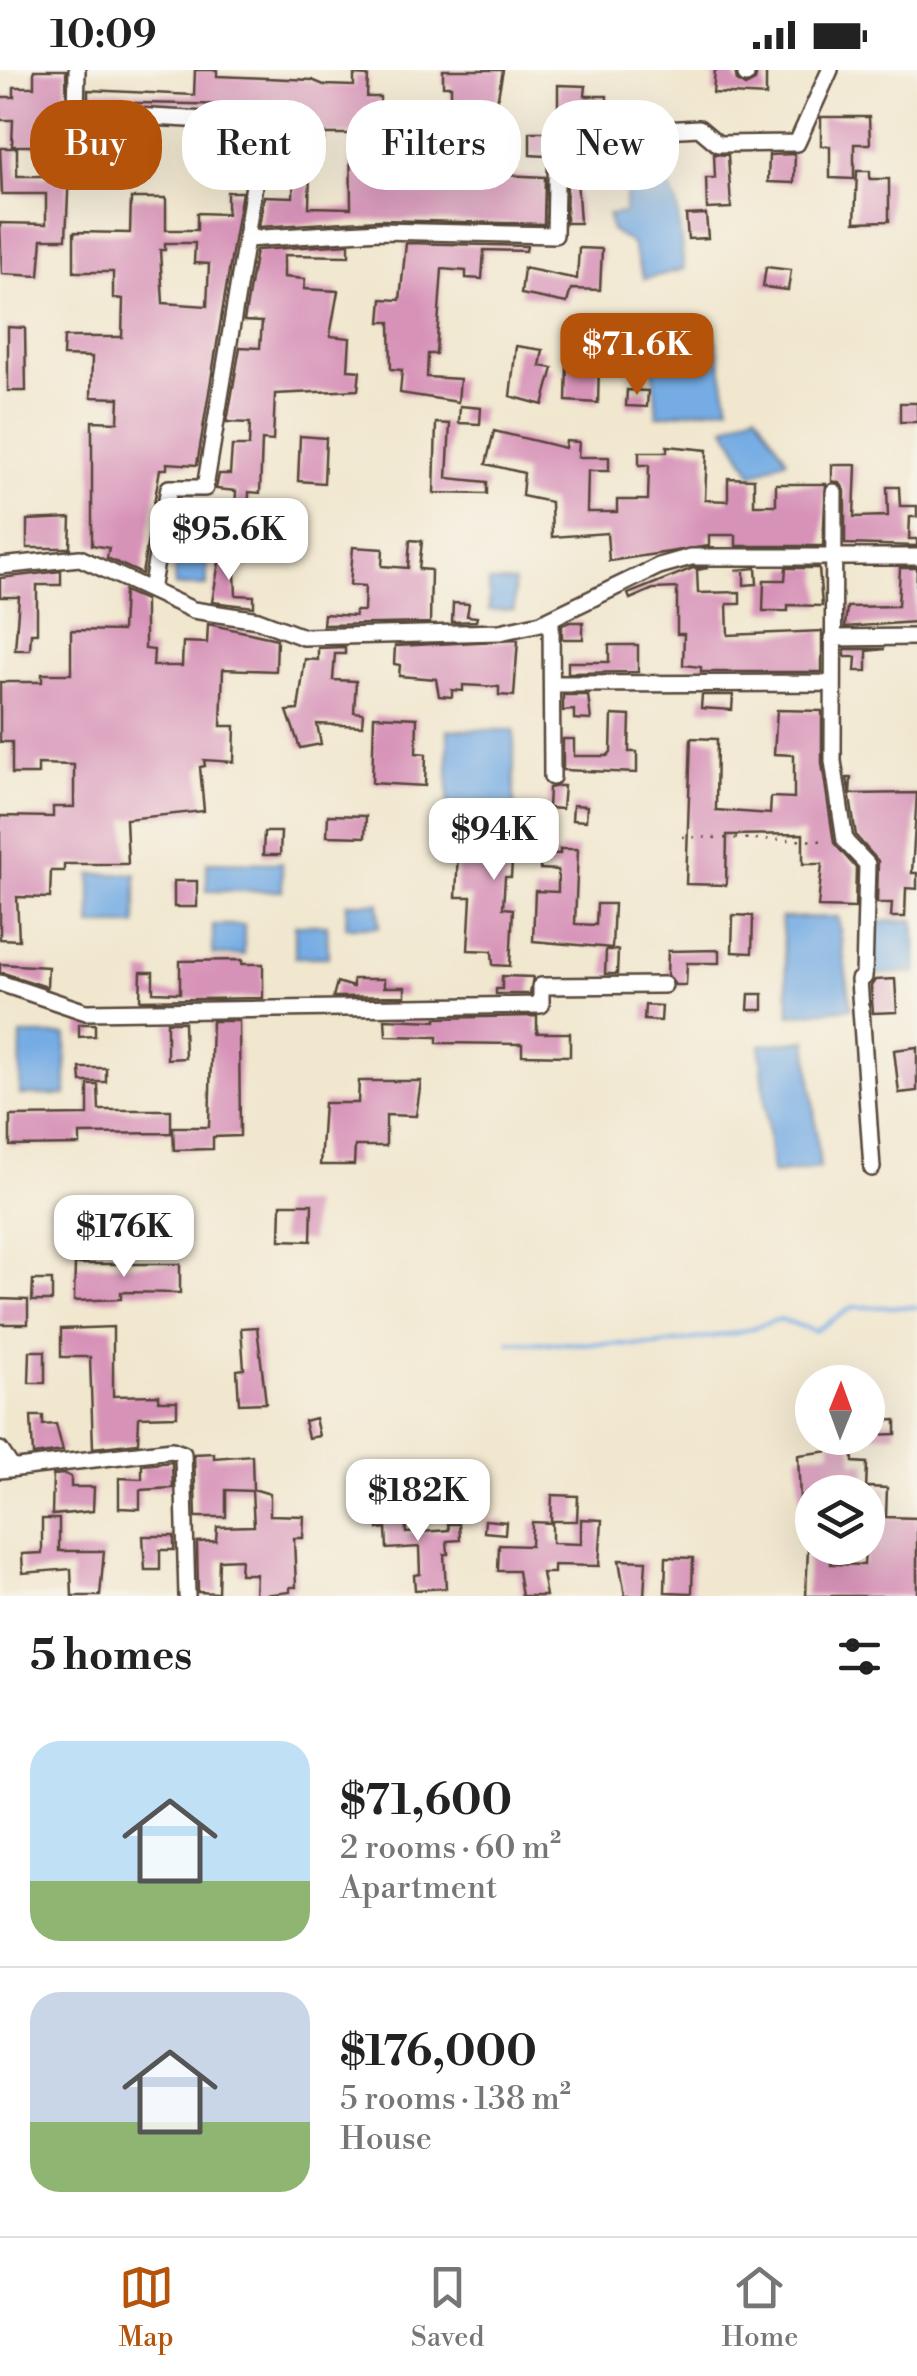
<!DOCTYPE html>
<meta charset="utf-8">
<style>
:root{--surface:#fff;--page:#f2f2f2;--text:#222;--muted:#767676;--line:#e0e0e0;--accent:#b45309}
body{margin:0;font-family:"Libre Bodoni",serif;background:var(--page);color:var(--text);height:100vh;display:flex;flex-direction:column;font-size:38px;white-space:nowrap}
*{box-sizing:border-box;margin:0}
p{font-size:32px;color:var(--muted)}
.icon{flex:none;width:55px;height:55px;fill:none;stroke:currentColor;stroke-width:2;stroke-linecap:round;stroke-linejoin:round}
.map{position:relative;height:1526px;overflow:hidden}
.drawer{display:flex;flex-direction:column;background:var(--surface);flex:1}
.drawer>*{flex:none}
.guide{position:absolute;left:30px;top:30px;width:858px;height:90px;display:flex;gap:20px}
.needle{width:65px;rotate:1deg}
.fabs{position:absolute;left:795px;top:1295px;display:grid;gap:20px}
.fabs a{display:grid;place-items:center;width:90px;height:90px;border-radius:50%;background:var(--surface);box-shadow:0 10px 40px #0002;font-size:50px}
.price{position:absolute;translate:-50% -85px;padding:0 22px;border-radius:20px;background:#fff;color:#222;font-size:32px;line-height:65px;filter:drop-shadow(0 2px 5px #0008)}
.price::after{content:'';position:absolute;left:50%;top:60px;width:30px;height:22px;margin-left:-15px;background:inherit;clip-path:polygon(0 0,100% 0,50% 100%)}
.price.on{background:var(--accent);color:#fff}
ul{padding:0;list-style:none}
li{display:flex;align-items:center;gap:30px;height:250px;padding:0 30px}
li+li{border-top:2px solid var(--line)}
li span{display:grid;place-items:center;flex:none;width:280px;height:200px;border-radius:30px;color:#555}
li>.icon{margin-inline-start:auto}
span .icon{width:120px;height:120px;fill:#fffc;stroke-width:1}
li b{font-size:42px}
h2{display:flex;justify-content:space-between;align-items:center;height:120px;padding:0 30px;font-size:42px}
.tag{padding:0 35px;border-radius:40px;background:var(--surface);box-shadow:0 10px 40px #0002;font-size:35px;line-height:90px}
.tag.on{background:var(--accent);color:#fff}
.status{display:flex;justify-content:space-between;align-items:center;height:70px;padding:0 50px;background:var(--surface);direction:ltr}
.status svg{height:28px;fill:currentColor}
.menu{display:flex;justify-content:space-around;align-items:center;height:140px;border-top:2px solid var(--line);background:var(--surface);font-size:28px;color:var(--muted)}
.menu a{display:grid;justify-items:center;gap:5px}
.menu .on{color:var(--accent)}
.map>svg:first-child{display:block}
</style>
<div class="status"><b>10:09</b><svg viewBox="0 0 49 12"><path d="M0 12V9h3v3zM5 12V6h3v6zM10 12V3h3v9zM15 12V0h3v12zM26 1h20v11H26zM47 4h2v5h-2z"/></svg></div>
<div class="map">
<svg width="917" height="1526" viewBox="0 0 917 1526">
<rect width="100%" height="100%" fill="#f7f3e8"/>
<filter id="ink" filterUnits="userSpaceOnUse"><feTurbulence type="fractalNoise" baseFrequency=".01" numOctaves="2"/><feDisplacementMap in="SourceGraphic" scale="20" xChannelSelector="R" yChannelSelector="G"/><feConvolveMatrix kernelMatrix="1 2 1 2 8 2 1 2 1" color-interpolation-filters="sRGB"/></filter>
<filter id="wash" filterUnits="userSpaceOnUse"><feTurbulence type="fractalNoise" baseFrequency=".0048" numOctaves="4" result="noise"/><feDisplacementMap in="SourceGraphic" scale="40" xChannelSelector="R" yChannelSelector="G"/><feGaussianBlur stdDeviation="2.25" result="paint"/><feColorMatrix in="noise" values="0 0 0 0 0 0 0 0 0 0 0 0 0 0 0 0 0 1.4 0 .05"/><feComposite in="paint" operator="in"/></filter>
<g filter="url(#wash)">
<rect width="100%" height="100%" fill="#f1e7cf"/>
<!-- water -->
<path fill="#75ace4" stroke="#586b81" stroke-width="2.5" d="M 664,103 L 677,135 L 684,199 L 644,209 L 632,174 L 611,160 L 608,145 L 624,143 L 628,114 Z
M 713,256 L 729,336 L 657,346 L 650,258 Z
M 756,342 L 787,389 L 753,405 L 725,357 Z
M 175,484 L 207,484 L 207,516 L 175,516 Z
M 489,512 L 514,512 L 514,540 L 489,540 Z
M 448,660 L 514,660 L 514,739 L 448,739 Z
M 207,792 L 282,793 L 282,821 L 207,821 Z
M 91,804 L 136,804 L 136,855 L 91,855 Z
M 347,833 L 379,833 L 379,857 L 346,857 Z
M 838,847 L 851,938 L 790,945 L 781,848 Z
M 914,850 L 916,902 L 868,905 L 865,853 Z
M 213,855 L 244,855 L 244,885 L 213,885 Z
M 295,855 L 327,855 L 328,887 L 295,887 Z
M 21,965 L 66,965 L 66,1025 L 20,1025 Z
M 807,970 L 820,1098 L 772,1104 L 760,975 Z"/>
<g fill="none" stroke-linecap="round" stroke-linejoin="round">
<!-- stream -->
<path stroke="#75ace4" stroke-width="4" d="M 509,1272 L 655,1275 L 737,1263 L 780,1249 L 815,1261 L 853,1237 L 917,1237"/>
</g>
<g id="blocks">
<!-- building -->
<path fill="#d792b8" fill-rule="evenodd" d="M 34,0 L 66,0 L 67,50 L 41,50 L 41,76 L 12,76 L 13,50 L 0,50 L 0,27 L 14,27 L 14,17 L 34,17 Z
M 195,0 L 217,0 L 217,6 L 312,10 L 324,15 L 354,16 L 354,5 L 368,6 L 367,27 L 380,27 L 380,44 L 401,45 L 401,55 L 451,57 L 451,16 L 443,16 L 443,0 L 503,0 L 497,32 L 490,31 L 489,61 L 503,61 L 505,105 L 545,107 L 544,154 L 380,150 L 259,157 L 264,126 L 293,127 L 294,98 L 268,94 L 274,55 L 270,44 L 239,40 L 239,35 L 88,32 L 88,20 L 194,25 ZM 325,64 L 350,64 L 351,138 L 309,137 L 310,99 L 319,99 Z
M 715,0 L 735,0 L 737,11 L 745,16 L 755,11 L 757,0 L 766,0 L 766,26 L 713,23 Z
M 558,15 L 586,16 L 585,26 L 607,26 L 606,52 L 558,54 Z
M 821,47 L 869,47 L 870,74 L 854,74 L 854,109 L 830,108 L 830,76 L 821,76 Z
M 77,54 L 93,55 L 91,102 L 69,102 L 66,169 L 42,169 L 39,206 L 2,204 L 0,153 L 46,154 L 46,124 L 2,124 L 0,78 L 17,78 L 17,106 L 48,106 L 51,84 L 77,84 Z
M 124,57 L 154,58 L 153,98 L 134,97 L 135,87 L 124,87 Z
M 229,62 L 250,64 L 246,94 L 229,94 Z
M 530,62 L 547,62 L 545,86 L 530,85 Z
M 639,73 L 640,93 L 611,88 L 611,74 Z
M 714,84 L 728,85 L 731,138 L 707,139 L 706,108 L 715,108 Z
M 795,84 L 794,113 L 768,112 L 769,85 Z
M 857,101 L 870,101 L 870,109 L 889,109 L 889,151 L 855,152 Z
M 567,107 L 577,108 L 580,153 L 566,153 Z
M 227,122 L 242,122 L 197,395 L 167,393 L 167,399 L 160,399 L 142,504 L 107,488 L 109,478 L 92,475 L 92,351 L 118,352 L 119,328 L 91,327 L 92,287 L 63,286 L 64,267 L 122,267 L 123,229 L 113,228 L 113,202 L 74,202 L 74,162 L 130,163 L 131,128 L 166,128 L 166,160 L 197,160 L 197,143 L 227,144 ZM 165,173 L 195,173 L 194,193 L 209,194 L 207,236 L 163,233 L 160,180 L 165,180 Z
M 706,144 L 708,168 L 688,169 L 686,145 Z
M 406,173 L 527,176 L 526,181 L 484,180 L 482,209 L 466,208 L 466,201 L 442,199 L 436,284 L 428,284 L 427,307 L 460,309 L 458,332 L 400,323 L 402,300 L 391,299 L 390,252 L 380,252 L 382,229 L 400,230 Z
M 349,174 L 349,186 L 284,185 L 284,207 L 305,209 L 304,219 L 338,221 L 330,266 L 350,268 L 348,300 L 360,301 L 358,320 L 275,324 L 273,371 L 262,370 L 260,423 L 249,422 L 248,460 L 222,459 L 223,442 L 235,443 L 236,421 L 216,419 L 219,404 L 230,404 L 232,376 L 249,376 L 250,353 L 227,352 L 240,277 L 260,278 L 262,252 L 244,251 L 256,180 Z
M 579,178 L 602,179 L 600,220 L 571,219 L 567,233 L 521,224 L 524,198 L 577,209 Z
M 766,197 L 791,200 L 788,220 L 763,217 Z
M 575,249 L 604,250 L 604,265 L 574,264 Z
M 8,257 L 25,258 L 26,321 L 8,321 Z
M 516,276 L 543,280 L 540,296 L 553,298 L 543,335 L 510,326 Z
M 567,293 L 599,294 L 598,333 L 566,331 Z
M 627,320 L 648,321 L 647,337 L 626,336 Z
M 900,333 L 917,333 L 917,352 L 900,352 Z
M 460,336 L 481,338 L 480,354 L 459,353 Z
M 436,353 L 450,354 L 447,408 L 487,412 L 487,424 L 434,423 Z
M 494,361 L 565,378 L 566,371 L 579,372 L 578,387 L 609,387 L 609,401 L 588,401 L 587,442 L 617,442 L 617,430 L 648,430 L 649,395 L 639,395 L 639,382 L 667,382 L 667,376 L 707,380 L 705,430 L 728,431 L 728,408 L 754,409 L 754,435 L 776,435 L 776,414 L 826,414 L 823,476 L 736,476 L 736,465 L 709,465 L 709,476 L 609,491 L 607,463 L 552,467 L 551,432 L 522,426 L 524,403 L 486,394 Z
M 300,366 L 326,368 L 324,413 L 298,411 Z
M 832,395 L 856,395 L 854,447 L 888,446 L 887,417 L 899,417 L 900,436 L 917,436 L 917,447 L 910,447 L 909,469 L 917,469 L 917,476 L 845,474 L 845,421 L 840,413 L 832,411 Z
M 178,433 L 189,433 L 187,466 L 172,465 Z
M 71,448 L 70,478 L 27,478 L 27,450 Z
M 410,470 L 422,471 L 419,499 L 431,500 L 430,553 L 323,555 L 324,544 L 355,546 L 355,541 L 364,541 L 365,516 L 350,515 L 353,477 L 383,479 L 382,496 L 408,498 Z
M 221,481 L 234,482 L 236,525 L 254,526 L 254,537 L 212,532 Z
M 693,498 L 708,498 L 697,500 L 698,523 L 740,522 L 740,534 L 727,534 L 728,565 L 822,561 L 822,602 L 701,602 L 701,597 L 683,595 L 684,564 L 677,564 L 677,518 L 653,519 L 630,529 L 628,524 Z
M 756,498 L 757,514 L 744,515 L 744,500 L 735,500 Z
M 786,498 L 819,498 L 822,536 L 788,535 L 788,541 L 763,541 L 764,510 L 785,510 Z
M 900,498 L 917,498 L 915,552 L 845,557 L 847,537 L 898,536 Z
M 61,501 L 61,515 L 37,515 L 37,563 L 31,563 L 30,580 L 15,580 L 19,527 L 0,527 L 0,508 Z
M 124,521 L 145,530 L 145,579 L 154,580 L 153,596 L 182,596 L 183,572 L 207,573 L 208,554 L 277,569 L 276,601 L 223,599 L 221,656 L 235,656 L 234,692 L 204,690 L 205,696 L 200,697 L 204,741 L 126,749 L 128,794 L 64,794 L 64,801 L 51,801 L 50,828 L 17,827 L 19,870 L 0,869 L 0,746 L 53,747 L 53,737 L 74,737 L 74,695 L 38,694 L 38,704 L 12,704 L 12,672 L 0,672 L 0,612 L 42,612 L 42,604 L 71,604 L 71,560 L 122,561 Z
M 453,533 L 469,534 L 467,546 L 477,547 L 476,551 L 452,552 Z
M 570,552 L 583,552 L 583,569 L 562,569 L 562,555 Z
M 518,570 L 514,626 L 499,625 L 499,617 L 463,615 L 463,621 L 452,620 L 452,627 L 439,626 L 436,609 L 399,606 L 400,595 L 394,594 L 395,576 Z
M 609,575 L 638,575 L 638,602 L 568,603 L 568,592 L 609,592 Z
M 345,577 L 345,584 L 335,584 L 333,610 L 356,611 L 354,642 L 363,643 L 362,656 L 317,654 L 321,674 L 300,678 L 287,641 L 298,640 L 305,589 L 318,590 L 318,578 Z
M 845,579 L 885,579 L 867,581 L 867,601 L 855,601 L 856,587 L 845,587 Z
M 563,625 L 588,625 L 591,650 L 574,649 L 574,640 L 563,641 Z
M 702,625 L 733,625 L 732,640 L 701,638 Z
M 777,640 L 822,641 L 822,693 L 834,773 L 856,798 L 855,838 L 818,837 L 822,794 L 803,794 L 803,764 L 727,765 L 726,815 L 686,814 L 691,668 L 717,669 L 716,740 L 770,744 L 771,727 L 794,728 L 794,685 L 774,684 Z
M 612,645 L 630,646 L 629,682 L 637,682 L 637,703 L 563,700 L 563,669 L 574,669 L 574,686 L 607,686 L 611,682 Z
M 374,646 L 417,648 L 416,683 L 426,684 L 425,716 L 372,713 Z
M 847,708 L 851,708 L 850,724 L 917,723 L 912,803 L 917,803 L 917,819 L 906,818 L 905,847 L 891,847 L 892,833 L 877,833 L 878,791 L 856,766 Z
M 559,716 L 564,716 L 562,739 L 548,738 L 549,718 Z
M 573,735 L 587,736 L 586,751 L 572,750 Z
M 328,745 L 366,746 L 365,767 L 327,766 Z
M 478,752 L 538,752 L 536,793 L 512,792 L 511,807 L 505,807 L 503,838 L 513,839 L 510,896 L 493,895 L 492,881 L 468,880 L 471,827 L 456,827 L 458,780 L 477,780 Z
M 264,762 L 281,762 L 280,785 L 263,785 Z
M 560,779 L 578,779 L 575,854 L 596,855 L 597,834 L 614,834 L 612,878 L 533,871 L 535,821 L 558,822 L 558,800 L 540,799 L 540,783 L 560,784 Z
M 174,811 L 197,811 L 197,837 L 174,837 Z
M 733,845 L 753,846 L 752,883 L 732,882 Z
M 606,880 L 618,880 L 617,904 L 605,904 Z
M 719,880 L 719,893 L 687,893 L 686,915 L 675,915 L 667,904 L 668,881 Z
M 242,890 L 242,894 L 263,894 L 263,928 L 140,930 L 141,902 L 153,902 L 153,922 L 180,923 L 180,891 Z
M 0,894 L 48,897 L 47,917 L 0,902 Z
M 502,906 L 533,907 L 530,924 L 496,924 L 496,919 L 502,919 Z
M 353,909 L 384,909 L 384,917 L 405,917 L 405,926 L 333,927 L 337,912 L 353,917 Z
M 895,909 L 897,942 L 873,943 L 871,916 L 875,910 Z
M 749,924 L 763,924 L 763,940 L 748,940 Z
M 645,935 L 662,936 L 661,951 L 644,950 Z
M 537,946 L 537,963 L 570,963 L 570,986 L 522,985 L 522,974 L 437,973 L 437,967 L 386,966 L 385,949 L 436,951 L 436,948 Z
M 212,951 L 239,951 L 240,1066 L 213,1067 L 213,1079 L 174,1080 L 173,1057 L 209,1057 Z
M 167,952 L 184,952 L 185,988 L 167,989 Z
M 79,954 L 95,954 L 95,966 L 79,967 Z
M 917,977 L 917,1021 L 899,1023 L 894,980 Z
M 80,998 L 106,998 L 106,1012 L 81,1012 Z
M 359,1011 L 421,1011 L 416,1046 L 386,1045 L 386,1076 L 355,1076 L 354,1095 L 320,1095 L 324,1033 L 358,1033 Z
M 88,1015 L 98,1015 L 99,1040 L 171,1040 L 171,1063 L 80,1064 L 80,1075 L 10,1076 L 10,1046 L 88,1045 Z
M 281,1134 L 312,1134 L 311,1171 L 280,1170 Z
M 75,1194 L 180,1194 L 180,1223 L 121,1222 L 121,1229 L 74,1231 Z
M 33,1210 L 52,1210 L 52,1231 L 32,1231 Z
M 0,1229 L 28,1230 L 28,1254 L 0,1254 Z
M 113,1257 L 113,1326 L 159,1325 L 159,1331 L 177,1331 L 177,1346 L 139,1347 L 138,1373 L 93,1378 L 90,1287 L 61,1287 L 61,1259 Z
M 257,1257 L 266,1333 L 239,1334 L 237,1300 L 244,1299 L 241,1258 Z
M 30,1281 L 45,1281 L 45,1313 L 29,1313 Z
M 31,1346 L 43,1346 L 43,1355 L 56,1354 L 63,1381 L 33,1385 Z
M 315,1348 L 319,1366 L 308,1368 L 304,1351 Z
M 896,1350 L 896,1364 L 872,1365 L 871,1351 Z
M 831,1368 L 852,1368 L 853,1392 L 867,1393 L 866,1422 L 812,1422 L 812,1429 L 800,1430 L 798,1385 L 831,1381 Z
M 214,1383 L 214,1388 L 252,1385 L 253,1419 L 270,1424 L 270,1445 L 304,1446 L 303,1468 L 294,1468 L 296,1517 L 290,1517 L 290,1522 L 255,1526 L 256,1504 L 240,1504 L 241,1489 L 219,1490 L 218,1523 L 198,1522 L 197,1472 L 216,1471 L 217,1457 L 254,1456 L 252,1421 L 226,1420 L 226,1447 L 196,1447 L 194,1384 Z
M 172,1392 L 173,1418 L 140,1420 L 140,1439 L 119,1438 L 119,1408 L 142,1409 L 142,1395 Z
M 65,1404 L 71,1407 L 71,1417 L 94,1417 L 93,1441 L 52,1445 L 53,1405 Z
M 868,1417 L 887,1418 L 886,1447 L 917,1448 L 917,1526 L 806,1526 L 808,1478 L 830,1478 L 831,1494 L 864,1495 Z
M 552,1425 L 578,1426 L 577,1451 L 551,1451 Z
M 404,1431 L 406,1463 L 449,1460 L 448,1454 L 459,1454 L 460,1470 L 447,1471 L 448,1484 L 444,1484 L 446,1518 L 415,1520 L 414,1505 L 420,1504 L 419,1477 L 387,1479 L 386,1458 L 378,1459 L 376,1433 Z
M 42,1449 L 59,1449 L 59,1481 L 104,1481 L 100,1526 L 72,1526 L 71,1499 L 23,1503 L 22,1484 L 42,1483 Z
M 581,1449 L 602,1450 L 599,1496 L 554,1495 L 554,1503 L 542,1503 L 546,1526 L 522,1526 L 518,1501 L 498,1501 L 499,1475 L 531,1476 L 532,1452 L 552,1453 L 552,1473 L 581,1474 Z
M 485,1450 L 506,1452 L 505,1464 L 484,1462 Z
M 143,1466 L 174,1466 L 174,1480 L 160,1480 L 160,1500 L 145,1500 Z
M 666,1487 L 693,1488 L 692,1523 L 665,1522 Z
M 619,1490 L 646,1491 L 644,1526 L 625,1526 Z"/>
</g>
</g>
<g filter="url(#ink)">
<use href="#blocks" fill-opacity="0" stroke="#564639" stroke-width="2.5"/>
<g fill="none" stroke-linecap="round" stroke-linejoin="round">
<defs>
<path id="minor" d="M 77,0 L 76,43 L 263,53 L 246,169
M 746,5 L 746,0
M 834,422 L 833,691 L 845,771 L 867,794 L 864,907 L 859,910 L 872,1098
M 0,496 L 80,488 L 193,540 L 258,550 L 303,567 L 500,562 L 541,553 L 659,496 L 691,487 L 917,487
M 151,520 L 169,418 L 205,418 L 246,169 L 380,161 L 555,165 L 557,66 L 699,58 L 718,74 L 797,73 L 830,0
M 551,549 L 552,707
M 832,568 L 917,567
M 554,614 L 832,613
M 0,913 L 86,942 L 541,935 L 541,916 L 664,915
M 0,1380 L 12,1398
M 0,1400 L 172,1380 L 183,1384 L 187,1526"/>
</defs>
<!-- minor casing -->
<use href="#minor" stroke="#564639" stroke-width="20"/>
<!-- path -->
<path stroke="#564639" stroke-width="2.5" stroke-dasharray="2.5 8" stroke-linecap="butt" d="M 682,767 L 828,771"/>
<!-- minor -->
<use href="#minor" stroke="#fff" stroke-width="15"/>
</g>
</g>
</svg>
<div class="fabs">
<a><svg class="needle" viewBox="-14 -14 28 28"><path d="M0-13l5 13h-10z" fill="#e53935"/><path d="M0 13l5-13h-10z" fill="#767676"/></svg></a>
<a><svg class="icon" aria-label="layers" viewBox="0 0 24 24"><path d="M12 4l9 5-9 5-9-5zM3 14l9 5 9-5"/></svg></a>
</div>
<b class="price on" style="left:637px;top:328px">$71.6K</b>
<b class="price" style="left:229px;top:513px">$95.6K</b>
<b class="price" style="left:494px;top:813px">$94K</b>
<b class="price" style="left:124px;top:1210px">$176K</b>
<b class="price" style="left:418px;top:1474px">$182K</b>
<div class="guide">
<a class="tag on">Buy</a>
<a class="tag">Rent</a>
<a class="tag">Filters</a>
<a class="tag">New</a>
</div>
</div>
<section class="drawer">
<h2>5 homes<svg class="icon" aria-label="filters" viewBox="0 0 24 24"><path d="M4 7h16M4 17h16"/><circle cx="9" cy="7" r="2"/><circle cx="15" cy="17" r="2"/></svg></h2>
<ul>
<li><span style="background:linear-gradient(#bfe0f5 70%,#8fb573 0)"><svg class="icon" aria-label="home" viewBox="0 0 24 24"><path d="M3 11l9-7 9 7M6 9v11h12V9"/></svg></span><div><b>$71,600</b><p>2 rooms · 60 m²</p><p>Apartment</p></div></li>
<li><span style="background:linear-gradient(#c9d6e8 65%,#8fb573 0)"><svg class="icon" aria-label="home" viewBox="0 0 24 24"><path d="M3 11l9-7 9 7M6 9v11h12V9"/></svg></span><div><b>$176,000</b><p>5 rooms · 138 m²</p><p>House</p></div></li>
</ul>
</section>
<nav class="menu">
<a class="on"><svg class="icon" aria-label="map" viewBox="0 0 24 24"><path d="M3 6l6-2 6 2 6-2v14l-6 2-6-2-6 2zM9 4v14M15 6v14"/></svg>Map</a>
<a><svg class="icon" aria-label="saved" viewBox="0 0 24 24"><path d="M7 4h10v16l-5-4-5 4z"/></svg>Saved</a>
<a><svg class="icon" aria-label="home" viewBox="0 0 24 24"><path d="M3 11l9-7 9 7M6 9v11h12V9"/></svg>Home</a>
</nav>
